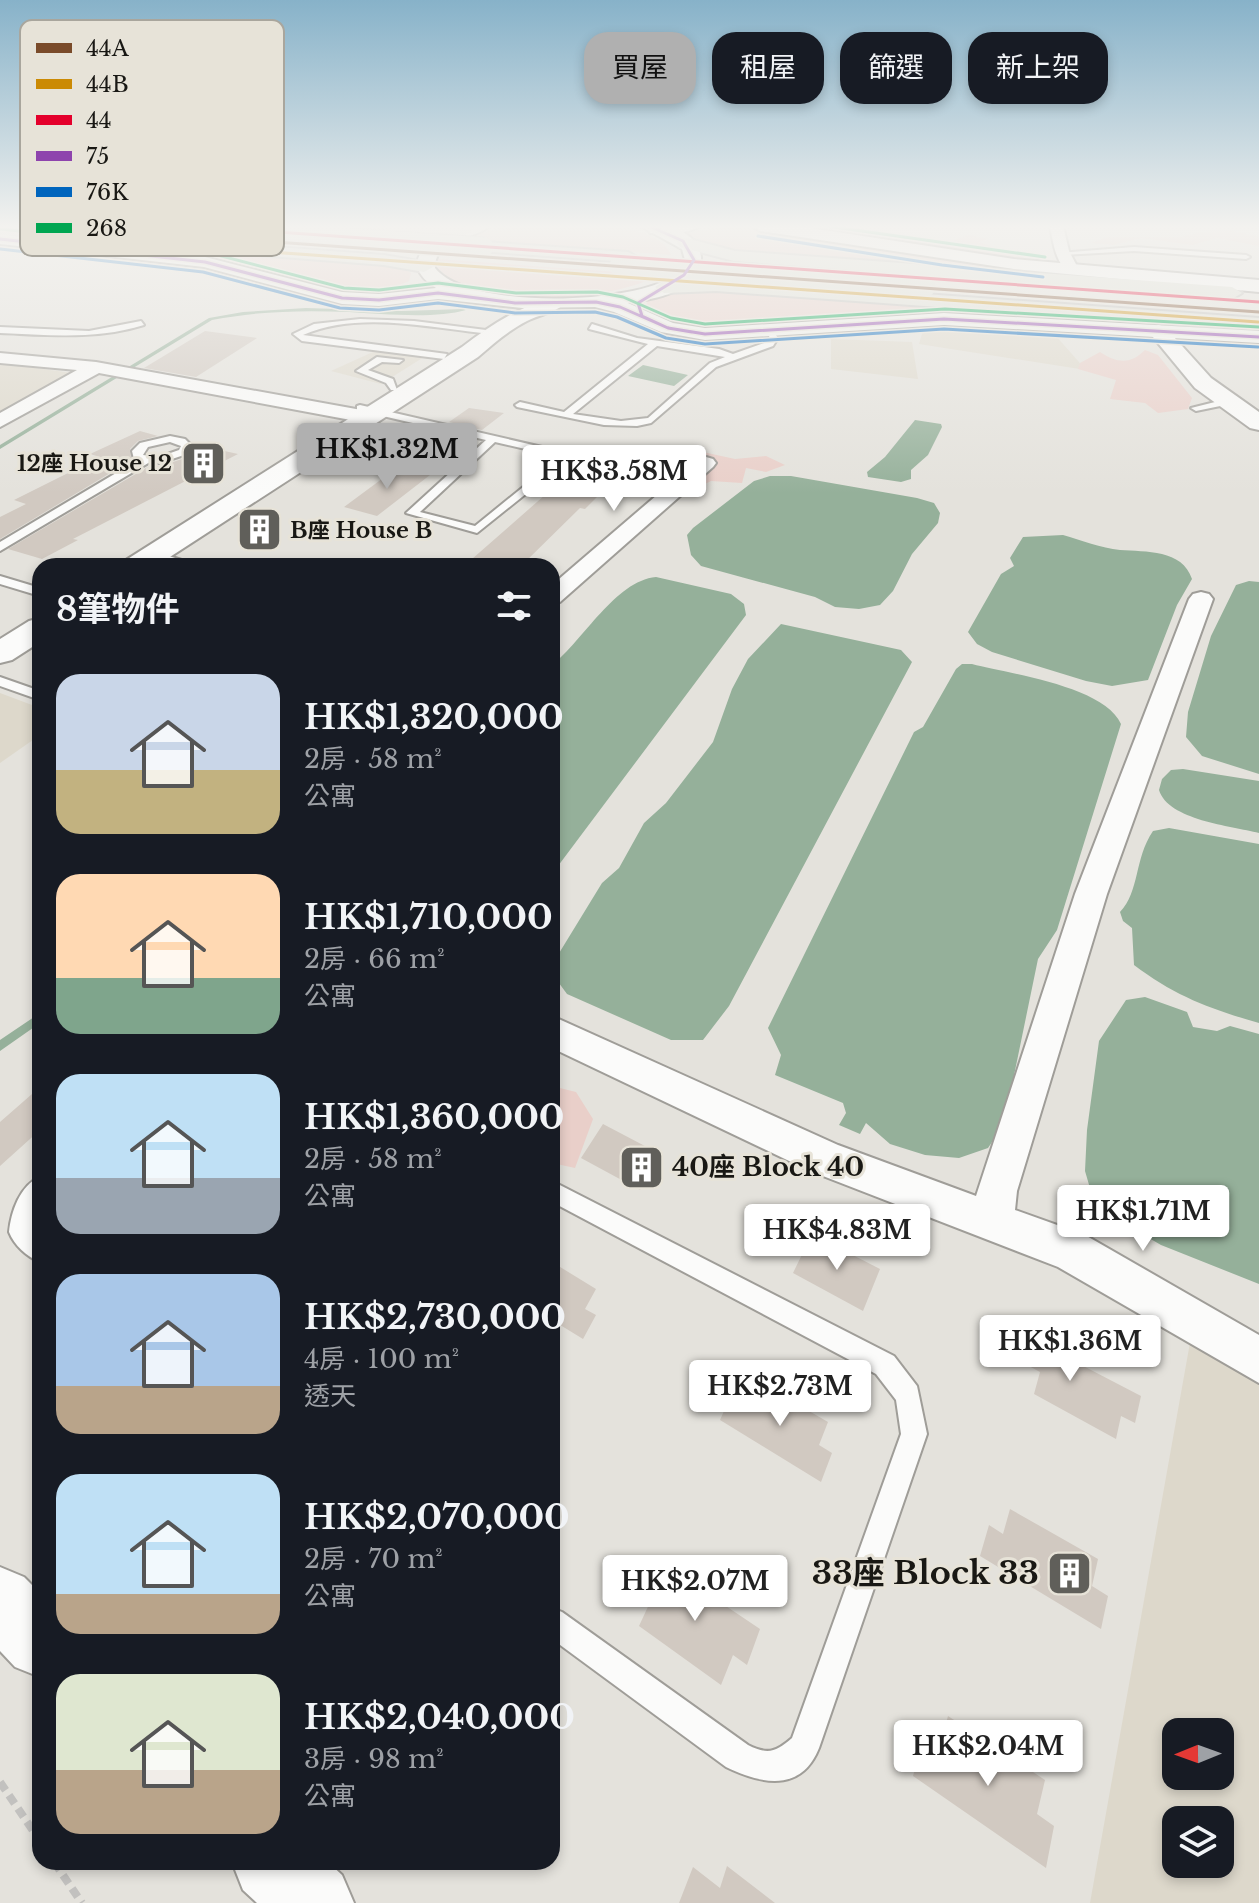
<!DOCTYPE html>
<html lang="zh-TW">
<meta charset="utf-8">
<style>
:root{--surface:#171b24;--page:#242831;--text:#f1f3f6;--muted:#9ea1a6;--accent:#b0b0b0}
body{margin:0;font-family:"Libre Baskerville","Noto Sans TC",serif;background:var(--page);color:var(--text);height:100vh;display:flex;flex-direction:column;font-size:30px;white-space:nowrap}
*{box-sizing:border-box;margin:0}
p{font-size:26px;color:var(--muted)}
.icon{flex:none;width:44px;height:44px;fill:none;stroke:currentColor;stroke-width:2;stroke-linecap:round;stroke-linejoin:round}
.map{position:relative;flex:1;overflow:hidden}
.drawer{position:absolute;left:32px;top:558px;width:528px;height:1312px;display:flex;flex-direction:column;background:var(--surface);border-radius:24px;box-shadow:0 4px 12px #0003}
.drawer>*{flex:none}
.banner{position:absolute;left:584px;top:32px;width:554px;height:72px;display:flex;gap:16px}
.needle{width:52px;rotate:269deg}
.buttons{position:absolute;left:1162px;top:1718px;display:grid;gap:16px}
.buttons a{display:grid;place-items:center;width:72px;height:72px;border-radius:16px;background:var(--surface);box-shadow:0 4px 12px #0003;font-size:40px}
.price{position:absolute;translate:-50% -68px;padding:0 18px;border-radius:8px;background:#fff;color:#222;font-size:26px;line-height:52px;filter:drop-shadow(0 2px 4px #0008)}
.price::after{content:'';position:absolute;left:50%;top:48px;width:24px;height:18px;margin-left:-12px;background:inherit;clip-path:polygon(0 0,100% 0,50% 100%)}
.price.current{background:var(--accent);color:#111}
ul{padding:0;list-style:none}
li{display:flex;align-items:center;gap:24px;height:200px;padding:0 24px}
li span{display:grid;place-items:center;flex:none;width:224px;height:160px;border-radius:24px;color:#555}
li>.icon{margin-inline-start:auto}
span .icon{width:96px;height:96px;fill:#fffc;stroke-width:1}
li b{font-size:34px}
h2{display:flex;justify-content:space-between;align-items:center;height:96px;padding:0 24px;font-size:34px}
.tag{padding:0 28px;border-radius:24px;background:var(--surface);box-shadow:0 4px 12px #0003;font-size:28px;line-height:72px}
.tag.current{background:var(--accent);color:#111}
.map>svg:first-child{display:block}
</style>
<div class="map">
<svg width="1259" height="1903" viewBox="0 0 1259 1903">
<rect width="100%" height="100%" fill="#e4e2dc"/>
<!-- built -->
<path fill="#ddd8cb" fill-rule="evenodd" d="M 924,327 L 1056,336 L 1086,370 L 919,344 Z
M 831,339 L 912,342 L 918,379 L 831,369 Z
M 375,351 L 424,357 L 381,384 L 331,371 Z
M 0,363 L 72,373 L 0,413 Z
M 0,693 L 40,708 L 40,735 L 0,763 Z
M 1191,1337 L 1259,1365 L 1259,1903 L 1090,1903 ZM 1176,1732 L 1220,1732 L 1220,1776 L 1176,1776 ZM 1176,1820 L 1220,1820 L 1220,1864 L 1176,1864 Z"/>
<!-- green -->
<path fill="#e9cfc9" d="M 505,226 C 540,226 657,215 671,255 L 459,239 Z
M 732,226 L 1012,268 L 1024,272 L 738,252 L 696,241 L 682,233 Z
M 1233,231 L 1259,237 L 1259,246 L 1217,238 L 1192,245 L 1141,238 L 1114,245 L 1090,243 L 1107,237 L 1181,237 L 1202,232 Z
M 968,235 L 989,239 L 978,242 L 1026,257 L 1012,260 L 918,249 L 907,239 L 919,236 L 949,242 Z
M 93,240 L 351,260 L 402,268 L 411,273 L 409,281 C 350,307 288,273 229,261 C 180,251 130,246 81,242 Z
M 436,259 L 660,275 C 609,301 479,315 437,267 Z
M 685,289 L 723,290 L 1226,325 L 1224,329 C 1135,322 1046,315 957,313 C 911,312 864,314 818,317 C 762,320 696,339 646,307 L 648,298 Z
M 1145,350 L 1158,355 L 1192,398 L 1188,409 L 1158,413 L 1145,403 L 1110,399 L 1116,380 L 1078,369 L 1080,363 L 1100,352 C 1117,363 1130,365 1145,350 Z
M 703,452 L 735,459 L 766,456 L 785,465 L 766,472 L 746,468 L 742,483 L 711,481 L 669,502 L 645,490 L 692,454 Z
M 552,1086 L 576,1092 L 593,1119 L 575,1168 L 552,1163 Z"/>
<!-- water -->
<path fill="#95b09a" d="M 643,365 L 688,375 L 674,386 L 628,376 Z
M 915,420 L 941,424 L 942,427 L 928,455 L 911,470 L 911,479 L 901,482 L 868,477 L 867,472 L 885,457 Z
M 770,476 L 791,476 L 917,498 L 934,503 L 940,513 L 938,523 L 912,554 L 893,591 L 880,605 L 859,609 L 835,607 L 815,597 L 701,566 L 691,555 L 687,535 L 693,528 L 754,481 Z
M 1063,535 C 1081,540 1101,548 1120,550 C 1146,552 1182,549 1192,579 L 1177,605 L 1148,680 L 1112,686 L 1086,681 L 992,652 L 977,644 L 968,632 L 1001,574 L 1014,566 L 1010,558 L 1023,537 Z
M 656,577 L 731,594 L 744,604 L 746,615 L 552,874 L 552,665 C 584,640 615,581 656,577 Z
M 1249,581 L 1259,582 L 1259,774 L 1202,756 L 1186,737 L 1188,712 L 1211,636 L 1236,585 Z
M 781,624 L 901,650 L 912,662 L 729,1006 L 703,1040 L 671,1040 L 567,994 L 556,979 L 553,963 L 602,883 L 619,868 L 644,823 L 666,803 L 713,742 L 732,689 L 748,659 Z
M 962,664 L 972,664 C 1010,674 1104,686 1121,724 L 1057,930 L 1038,959 L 1004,1124 L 988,1148 L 959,1158 L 925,1155 L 890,1144 L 866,1123 L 860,1134 L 839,1125 L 846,1113 L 843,1103 L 775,1075 L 781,1055 L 768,1028 L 914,732 L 923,727 L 956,669 Z
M 1183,769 L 1259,781 L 1259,833 C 1231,826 1168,820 1159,790 L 1162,779 L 1171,770 Z
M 1169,828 L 1259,844 L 1259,1023 C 1210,1009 1175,996 1134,965 L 1132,928 L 1123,921 L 1120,912 C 1140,891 1134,859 1153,831 Z
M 1145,997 L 1187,1012 L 1193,1027 L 1217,1031 L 1230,1026 L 1259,1034 L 1259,1284 L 1161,1245 L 1111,1216 L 1092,1195 L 1085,1171 L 1087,1130 L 1099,1041 L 1126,1000 Z"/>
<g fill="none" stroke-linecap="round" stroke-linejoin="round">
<!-- stream -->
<path fill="#95b09a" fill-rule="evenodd" d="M 306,308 L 401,311 L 464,309 L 466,310 C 436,319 382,314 349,312 C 302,310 258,311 212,320 L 0,449 L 0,445 L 209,318 L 243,312 Z
M 40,1013 L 40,1023 L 0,1051 L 0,1040 Z"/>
</g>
<!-- building -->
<path fill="#d1c9c1" d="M 205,331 L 257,338 L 196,377 L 144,368 Z
M 469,408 L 504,413 L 482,430 L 449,422 Z
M 140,431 L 158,436 L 138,441 L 130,449 L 132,460 L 0,539 L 0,517 L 26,504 L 14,500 L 100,457 L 90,454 Z
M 437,432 L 470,439 L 448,457 L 413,448 Z
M 193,444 L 238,454 L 73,539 L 78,540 L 42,559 L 8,549 L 151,465 L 161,466 L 188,457 Z
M 602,445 L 626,446 L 623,471 L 585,509 L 580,508 L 521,566 L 464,566 Z
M 398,467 L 430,475 L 377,516 L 344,507 Z
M 40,1087 L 40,1130 L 0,1166 L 0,1122 Z
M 603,1124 L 662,1155 L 640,1190 L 581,1158 Z
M 812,1234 L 880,1269 L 863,1311 L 793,1273 Z
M 552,1262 L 596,1289 L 585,1309 L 596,1315 L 583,1339 L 552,1320 Z
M 997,1321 L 1141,1396 L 1135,1423 L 1121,1416 L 1116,1439 L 1034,1394 L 1040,1372 L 985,1342 Z
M 754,1379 L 828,1422 L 819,1445 L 832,1453 L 821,1482 L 720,1420 L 732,1393 L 745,1401 Z
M 1010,1509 L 1098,1559 L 1092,1586 L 1108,1596 L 1101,1629 L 980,1556 L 989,1525 L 1003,1534 Z
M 653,1557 L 760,1629 L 747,1665 L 733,1655 L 721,1685 L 639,1626 L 652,1598 L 639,1588 Z
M 948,1716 L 1045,1780 L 1037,1814 L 1054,1826 L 1046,1868 L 913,1776 L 924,1737 L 939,1747 Z
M 727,1866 L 775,1903 L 679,1903 L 693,1867 L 720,1888 Z"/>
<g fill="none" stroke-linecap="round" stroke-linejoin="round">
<defs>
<path id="service" d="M 1134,247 L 1246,255 L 1250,257 L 1246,259 L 1134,251 L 1063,255 L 1059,253 Z
M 360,319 L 414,321 L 486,330 L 482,333 C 426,327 357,311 303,335 L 447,354 L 444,359 L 302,341 L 293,334 L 314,324 Z
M 141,321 L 144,325 C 96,340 49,335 0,333 L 0,327 L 89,331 Z
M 592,324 L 637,338 L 719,349 L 733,354 L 767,342 L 770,338 L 765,328 L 771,328 L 778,338 L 773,346 L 716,367 L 651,423 L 637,426 L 604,425 L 517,407 L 515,405 L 520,402 L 564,412 L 648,344 L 589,329 ZM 657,346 L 725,357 L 710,363 L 648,418 L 621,421 L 573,414 Z
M 377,357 L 403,360 L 399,363 L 382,362 L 368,370 L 393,379 L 397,390 L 391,390 L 386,383 L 356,371 Z
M 1227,399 L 1230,400 L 1230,404 L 1196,411 L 1191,408 Z
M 360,405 L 568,453 L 573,456 L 477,533 L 406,513 L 486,440 L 357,410 L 357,406 ZM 495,442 L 560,457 L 475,526 L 420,512 Z
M 170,436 L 185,439 L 190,444 L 187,454 L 160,463 L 150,462 L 0,551 L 0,542 L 138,460 L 134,459 L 132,451 L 140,443 ZM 170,442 L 181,446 L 179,450 L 159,457 L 143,455 L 148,447 Z
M 153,551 L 191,563 L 193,566 L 175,566 L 149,558 L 149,552 Z
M 0,576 L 40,588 L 40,596 L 0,584 Z
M 0,677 L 40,691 L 40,700 L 0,686 Z
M 40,1177 L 40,1203 L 32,1228 L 40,1236 L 40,1262 C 27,1257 14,1245 9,1232 C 11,1212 20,1185 40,1177 Z
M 552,1181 L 894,1356 L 917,1386 L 927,1434 L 819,1748 C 801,1793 761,1784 726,1767 L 552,1639 L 552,1608 L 562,1612 L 748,1745 C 768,1755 776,1752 792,1738 L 901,1434 L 896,1400 L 876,1374 L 552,1202 Z"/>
<path id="minor" d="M 1050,226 L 1063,226 L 1069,251 L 1079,270 L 1077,273 L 1072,274 C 1056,267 1053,242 1050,226 Z
M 0,353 L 96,362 L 367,411 L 376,417 L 367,423 L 99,373 L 0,427 L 0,413 L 77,370 L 0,363 Z
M 706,457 L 713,459 L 716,463 L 713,467 L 560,602 L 552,604 L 552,585 L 699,459 Z
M 1201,592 L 1209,594 L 1213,599 L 1107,894 L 1017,1191 L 1015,1210 L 1085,1235 L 1259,1335 L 1259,1383 L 1058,1267 L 810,1171 L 552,1048 L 552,1016 L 838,1145 L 976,1196 L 1075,894 L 1189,599 L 1193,594 Z"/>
<path id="tertiary" d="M 649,226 L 700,226 C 689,234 664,235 650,233 Z
M 752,226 L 797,226 L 1014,259 L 1259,280 L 1259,292 L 1014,269 L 760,231 Z
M 553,299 L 560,301 L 563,305 C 554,313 538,315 527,321 C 509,330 493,344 478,357 L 156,566 L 121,566 L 126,560 L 462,347 C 491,325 517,307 553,299 Z
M 1158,325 L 1165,327 L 1211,378 L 1259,412 L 1259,430 L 1250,428 L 1195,388 L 1148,331 Z
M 40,618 L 40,642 L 12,660 L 0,663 L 0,639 L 29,621 Z
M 0,1567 L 24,1577 L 40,1593 L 40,1677 L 15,1667 L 0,1651 Z
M 232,1862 L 328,1862 L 342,1875 L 354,1903 L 257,1903 L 243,1890 Z"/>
<path id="secondary" d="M 463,226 L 490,226 C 473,240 434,239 435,268 C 468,310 634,305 675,275 C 679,271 682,265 685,260 L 682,249 L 640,226 C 648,226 657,225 665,226 C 693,230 713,256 693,279 C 679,295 648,300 628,303 L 673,323 L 705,328 L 944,313 L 1259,331 L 1259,343 L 944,325 L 705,340 L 661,332 L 614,312 L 595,307 L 522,308 L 438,299 L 379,306 L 342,304 L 204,267 L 0,244 L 0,234 L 205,257 L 342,292 L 379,294 L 436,288 C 393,261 434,236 463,226 Z"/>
<path id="motorway" d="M 0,226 L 384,255 L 430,263 L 433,267 L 424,272 L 384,265 L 0,235 Z
M 385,226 C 401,227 466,225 472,231 C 460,242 379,242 367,231 L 373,226 Z
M 686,238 L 735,251 L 1232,287 L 1242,293 L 1232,299 L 734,261 L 680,247 L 677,243 L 680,239 Z
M 484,242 L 628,252 L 637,257 L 628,262 L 478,251 L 475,247 L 478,243 Z
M 716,279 L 1259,318 L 1259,330 L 716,291 L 664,293 L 655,287 L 664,281 Z"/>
</defs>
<!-- service casing -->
<use href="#service" stroke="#9f9d98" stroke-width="4"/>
<!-- minor casing -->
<use href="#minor" stroke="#9f9d98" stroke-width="4"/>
<!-- tertiary casing -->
<use href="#tertiary" stroke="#9f9d98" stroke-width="4"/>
<!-- secondary casing -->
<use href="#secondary" stroke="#9f9d98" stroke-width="4"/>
<!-- motorway casing -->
<use href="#motorway" stroke="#bfbeba" stroke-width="4"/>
<!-- path -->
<path stroke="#c2c1bf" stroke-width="8" stroke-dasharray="10 6" stroke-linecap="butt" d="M 0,1782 L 40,1841
M 54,1862 L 82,1903"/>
<!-- service -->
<use href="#service" fill="#fbfbfa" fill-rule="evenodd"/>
<!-- minor -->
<use href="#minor" fill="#fbfbfa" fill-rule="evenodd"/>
<!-- tertiary -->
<use href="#tertiary" fill="#fbfbfa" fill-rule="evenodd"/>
<!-- secondary -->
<use href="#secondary" fill="#f2f3ef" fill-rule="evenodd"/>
<!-- motorway -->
<use href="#motorway" fill="#dee0d6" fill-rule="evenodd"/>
<defs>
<path id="motorway-bridge" d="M 351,238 L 484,247
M 619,266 L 926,287"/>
</defs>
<!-- motorway-bridge casing -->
<use href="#motorway-bridge" stroke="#bfbeba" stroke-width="21" stroke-linecap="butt"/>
<!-- motorway-bridge -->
<use href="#motorway-bridge" stroke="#dee0d6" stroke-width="19"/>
<defs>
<path id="bus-1" d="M 51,226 L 1259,312"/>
<path id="bus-2" d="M 44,236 L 1258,322"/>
<path id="bus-3" d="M 193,226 L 1259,302"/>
<path id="bus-4" d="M 649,226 L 683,241 L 694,260 L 684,275 L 638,303 L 642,316 L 668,328 L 692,332
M 0,239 L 205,262 L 342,298 L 379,300 L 438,293 L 515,303 L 596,302 L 620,307 L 668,328 L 705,334 L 944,319 L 1259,337"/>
<path id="bus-5" d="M 758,236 L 942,265 L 1043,277
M 0,249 L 203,272 L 340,308 L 379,310 L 438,303 L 515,313 L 595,312 L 617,317 L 666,338 L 705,344 L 944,329 L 1258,347"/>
<path id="bus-6" d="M 827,226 L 1045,257
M 1,229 L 206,252 L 344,288 L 379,290 L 438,283 L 516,293 L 597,292 L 623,297 L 671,318 L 705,324 L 945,309 L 1259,327"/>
</defs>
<!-- bus-1 casing -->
<use href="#bus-1" stroke="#e7e3d8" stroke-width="6"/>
<!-- bus-2 casing -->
<use href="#bus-2" stroke="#e7e3d8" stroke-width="6"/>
<!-- bus-3 casing -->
<use href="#bus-3" stroke="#e7e3d8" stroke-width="6"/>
<!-- bus-4 casing -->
<use href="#bus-4" stroke="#e7e3d8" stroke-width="6"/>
<!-- bus-5 casing -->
<use href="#bus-5" stroke="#e7e3d8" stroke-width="6"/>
<!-- bus-6 casing -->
<use href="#bus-6" stroke="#e7e3d8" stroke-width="6"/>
<!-- bus-1 -->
<use href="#bus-1" stroke="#7a4b2a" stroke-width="3"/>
<!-- bus-2 -->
<use href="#bus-2" stroke="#cb8a04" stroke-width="3"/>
<!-- bus-3 -->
<use href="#bus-3" stroke="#e4002b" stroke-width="3"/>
<!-- bus-4 -->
<use href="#bus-4" stroke="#8e44ad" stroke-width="3"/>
<!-- bus-5 -->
<use href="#bus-5" stroke="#0065bd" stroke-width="3"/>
<!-- bus-6 -->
<use href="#bus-6" stroke="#00a651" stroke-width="3"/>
</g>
<!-- sky -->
<linearGradient id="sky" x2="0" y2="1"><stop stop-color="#87b2c9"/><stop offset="0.46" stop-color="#f3f2ef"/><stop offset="1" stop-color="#f3f2ef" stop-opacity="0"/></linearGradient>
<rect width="1259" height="493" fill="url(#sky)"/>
<!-- icons -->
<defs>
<symbol id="building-square" viewBox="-11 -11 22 22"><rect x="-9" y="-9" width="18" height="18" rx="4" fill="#605f5a" stroke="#e7e3d8"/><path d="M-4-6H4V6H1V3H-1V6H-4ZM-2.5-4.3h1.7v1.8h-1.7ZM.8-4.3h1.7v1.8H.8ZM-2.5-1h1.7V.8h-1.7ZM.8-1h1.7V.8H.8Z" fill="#fff"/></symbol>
</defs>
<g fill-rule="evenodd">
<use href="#building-square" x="178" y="438" width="51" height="51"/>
<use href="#building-square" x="234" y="504" width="51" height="51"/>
<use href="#building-square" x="616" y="1142" width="51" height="51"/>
<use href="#building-square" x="1044" y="1548" width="51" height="51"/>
</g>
<g text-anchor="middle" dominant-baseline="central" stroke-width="6" stroke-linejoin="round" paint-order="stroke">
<!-- far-poi labels -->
<g font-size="22" font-weight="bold" fill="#191814" stroke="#e7e3d8" text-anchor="end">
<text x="172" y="463">12座 House 12</text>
<text x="290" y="530" text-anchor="start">B座 House B</text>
</g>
<!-- poi labels -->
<g font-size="26" font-weight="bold" fill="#191814" stroke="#e7e3d8" text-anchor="start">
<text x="672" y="1167">40座 Block 40</text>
</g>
<!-- near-poi labels -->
<g font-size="32" font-weight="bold" fill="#191814" stroke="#e7e3d8" text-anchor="end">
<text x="1039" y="1573">33座 Block 33</text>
</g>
</g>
<!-- legend -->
<rect x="20" y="20" width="264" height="236" rx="12" fill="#e7e3d8" stroke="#a9a69d" stroke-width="2"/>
<rect x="36" y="43" width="36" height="10" fill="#7a4b2a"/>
<rect x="36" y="79" width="36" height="10" fill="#cb8a04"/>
<rect x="36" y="115" width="36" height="10" fill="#e4002b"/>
<rect x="36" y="151" width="36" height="10" fill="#8e44ad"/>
<rect x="36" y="187" width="36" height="10" fill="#0065bd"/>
<rect x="36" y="223" width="36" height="10" fill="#00a651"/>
<g font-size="22" fill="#191814">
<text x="86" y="56">44A</text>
<text x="86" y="92">44B</text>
<text x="86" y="128">44</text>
<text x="86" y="164">75</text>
<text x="86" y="200">76K</text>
<text x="86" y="236">268</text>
</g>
</svg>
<div class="buttons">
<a><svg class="needle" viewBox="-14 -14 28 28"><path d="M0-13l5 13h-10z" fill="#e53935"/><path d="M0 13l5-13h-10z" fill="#9ea1a6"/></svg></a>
<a><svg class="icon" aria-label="layers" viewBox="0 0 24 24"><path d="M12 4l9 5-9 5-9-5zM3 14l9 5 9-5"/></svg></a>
</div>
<b class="price current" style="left:387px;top:491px">HK$1.32M</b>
<b class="price" style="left:614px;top:513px">HK$3.58M</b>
<b class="price" style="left:1143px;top:1253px">HK$1.71M</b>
<b class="price" style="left:837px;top:1272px">HK$4.83M</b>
<b class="price" style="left:1070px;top:1383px">HK$1.36M</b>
<b class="price" style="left:780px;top:1428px">HK$2.73M</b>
<b class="price" style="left:695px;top:1623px">HK$2.07M</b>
<b class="price" style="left:988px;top:1788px">HK$2.04M</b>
<div class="banner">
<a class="tag current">買屋</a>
<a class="tag">租屋</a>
<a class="tag">篩選</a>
<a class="tag">新上架</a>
</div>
<section class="drawer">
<h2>8筆物件<svg class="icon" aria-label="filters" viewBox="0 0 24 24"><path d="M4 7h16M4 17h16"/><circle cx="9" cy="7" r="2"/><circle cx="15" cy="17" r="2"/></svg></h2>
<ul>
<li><span style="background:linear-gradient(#c9d6e8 60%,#c2b280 0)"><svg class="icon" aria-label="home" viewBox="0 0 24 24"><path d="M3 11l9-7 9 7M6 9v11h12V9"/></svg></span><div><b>HK$1,320,000</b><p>2房 · 58 m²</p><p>公寓</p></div></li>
<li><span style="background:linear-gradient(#ffd9b3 65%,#7fa58c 0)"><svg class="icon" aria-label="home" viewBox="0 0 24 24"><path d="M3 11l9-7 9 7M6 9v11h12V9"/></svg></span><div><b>HK$1,710,000</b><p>2房 · 66 m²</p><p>公寓</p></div></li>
<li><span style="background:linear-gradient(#bfe0f5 65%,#9aa5b1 0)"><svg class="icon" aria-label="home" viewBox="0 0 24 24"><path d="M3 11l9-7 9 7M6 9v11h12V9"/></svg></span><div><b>HK$1,360,000</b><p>2房 · 58 m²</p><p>公寓</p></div></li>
<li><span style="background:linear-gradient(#a9c7e8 70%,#b9a48a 0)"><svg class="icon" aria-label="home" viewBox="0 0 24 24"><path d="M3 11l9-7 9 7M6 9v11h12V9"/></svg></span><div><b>HK$2,730,000</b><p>4房 · 100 m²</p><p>透天</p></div></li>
<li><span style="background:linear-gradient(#bfe0f5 75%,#b9a48a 0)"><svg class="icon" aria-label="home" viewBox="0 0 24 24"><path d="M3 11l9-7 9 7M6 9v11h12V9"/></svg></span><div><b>HK$2,070,000</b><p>2房 · 70 m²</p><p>公寓</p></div></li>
<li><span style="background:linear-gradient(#dfe7d0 60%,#b9a48a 0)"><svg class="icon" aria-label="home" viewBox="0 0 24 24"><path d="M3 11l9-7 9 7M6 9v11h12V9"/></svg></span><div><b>HK$2,040,000</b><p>3房 · 98 m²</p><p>公寓</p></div></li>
</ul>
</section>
</div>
